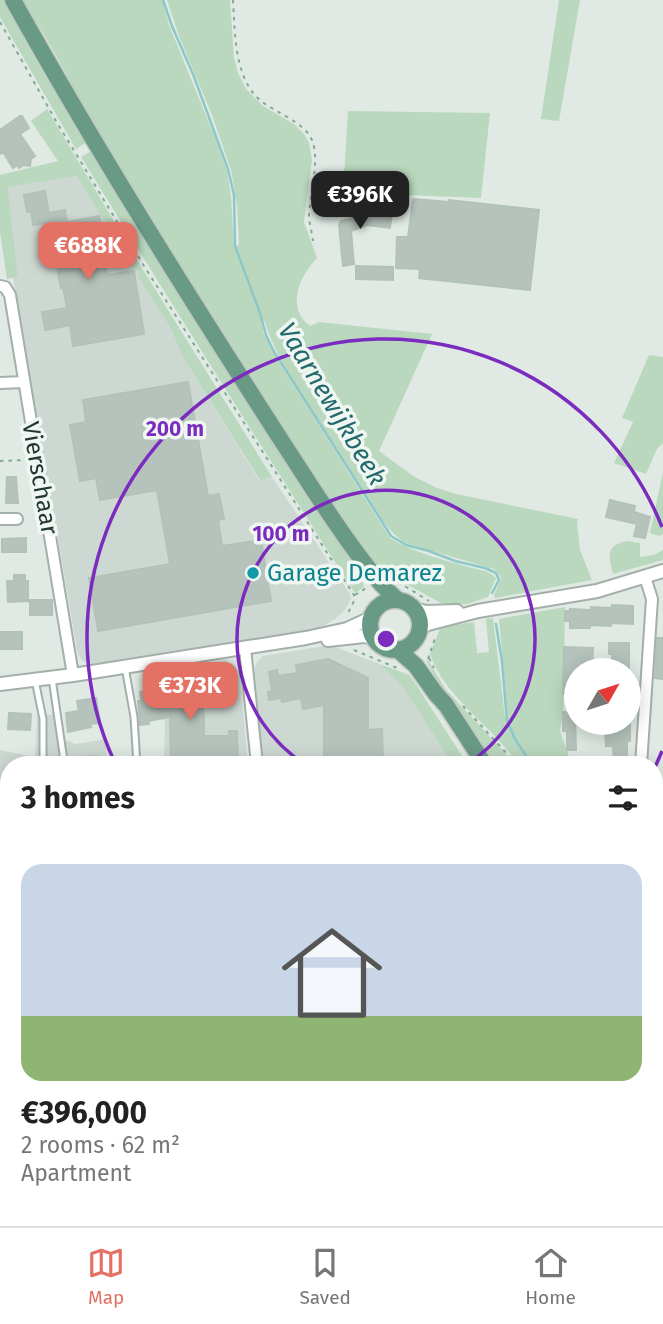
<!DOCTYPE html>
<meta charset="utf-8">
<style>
:root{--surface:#fff;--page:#f2f2f2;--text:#222;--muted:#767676;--line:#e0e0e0;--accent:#e37164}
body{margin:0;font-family:"Fira Sans",sans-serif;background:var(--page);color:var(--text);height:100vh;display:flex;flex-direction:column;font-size:26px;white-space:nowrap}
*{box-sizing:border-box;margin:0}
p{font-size:23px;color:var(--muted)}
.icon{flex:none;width:38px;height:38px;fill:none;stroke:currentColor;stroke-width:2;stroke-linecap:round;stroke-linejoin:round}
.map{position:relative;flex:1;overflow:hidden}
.side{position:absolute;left:0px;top:756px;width:663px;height:471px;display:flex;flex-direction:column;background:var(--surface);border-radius:28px 28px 0 0;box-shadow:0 4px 18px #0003}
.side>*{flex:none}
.needle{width:46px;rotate:51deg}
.buttons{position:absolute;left:564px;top:658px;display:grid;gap:14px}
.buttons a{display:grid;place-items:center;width:77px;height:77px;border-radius:50%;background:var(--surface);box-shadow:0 4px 18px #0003;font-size:35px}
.price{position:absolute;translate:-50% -60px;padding:0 16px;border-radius:14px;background:var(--accent);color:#fff;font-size:23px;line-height:46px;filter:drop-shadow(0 2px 4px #0008)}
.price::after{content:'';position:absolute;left:50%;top:42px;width:21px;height:16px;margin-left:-10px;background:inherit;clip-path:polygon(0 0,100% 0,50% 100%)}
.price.active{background:#222;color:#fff}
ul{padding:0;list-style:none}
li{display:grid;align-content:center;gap:14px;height:371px;padding:0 21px}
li+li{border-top:2px solid var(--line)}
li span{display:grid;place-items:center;height:217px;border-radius:21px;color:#555}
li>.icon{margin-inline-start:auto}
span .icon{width:126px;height:126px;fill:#fffc;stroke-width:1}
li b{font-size:30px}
h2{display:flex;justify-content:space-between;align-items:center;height:84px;padding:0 21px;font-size:30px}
.menu{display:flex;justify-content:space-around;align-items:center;height:98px;border-top:2px solid var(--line);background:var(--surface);font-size:19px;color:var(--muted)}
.menu a{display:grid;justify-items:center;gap:4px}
.menu .active{color:var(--accent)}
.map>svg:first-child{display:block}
</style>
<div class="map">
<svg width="663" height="1226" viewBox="0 0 663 1226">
<rect width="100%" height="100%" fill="#e0e9e3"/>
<!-- built -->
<path fill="#ced8d2" d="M 77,176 L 133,269 L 138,269 L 139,274 L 137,275 L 171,329 L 182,356 L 259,480 L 272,477 L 350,594 L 351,599 L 345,610 L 335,619 L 315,631 L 92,666 L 83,661 L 78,655 L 13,278 L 18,277 L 8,187 Z
M 330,645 L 380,664 L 402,686 L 453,765 L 261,765 L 253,672 L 257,662 L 263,656 Z
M 225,660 L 234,665 L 240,675 L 248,765 L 9,765 L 9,1211 L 0,1210 L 0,973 L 2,908 L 0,908 L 0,750 L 35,757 L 37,716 L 59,714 L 65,740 L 76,744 L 105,739 L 108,761 L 164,759 L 165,725 L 157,672 Z
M 654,1098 L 663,1113 L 663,1207 L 655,1209 Z
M 60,1218 L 627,1218 L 602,1226 L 60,1226 Z"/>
<!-- green -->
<path fill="#bad8be" d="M 0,0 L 7,0 L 24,30 L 24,39 L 50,84 L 57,88 L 87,142 L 76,149 L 0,17 Z
M 20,0 L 162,0 L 169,25 L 216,140 L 227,171 L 231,196 L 234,247 L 239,244 L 237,205 L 231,170 L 212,115 L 179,36 L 167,0 L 230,0 L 234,58 L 238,73 L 246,89 L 263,106 L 294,124 L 304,134 L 309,143 L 312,160 L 304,222 L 317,258 C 300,275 285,308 310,326 L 319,322 L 432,334 L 379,451 L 413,476 L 437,488 L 456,494 L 578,519 L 577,522 L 580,550 L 592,580 L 495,598 L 494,595 L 501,579 L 499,574 L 494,569 L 405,543 C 380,526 358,483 341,456 C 315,415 279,367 264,320 L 261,321 L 264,334 L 277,359 L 390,538 C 413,552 440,559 465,566 C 476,570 488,569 496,578 L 488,597 L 467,604 L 443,604 L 388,574 L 382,575 L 340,518 L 181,272 L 68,86 L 67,75 L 41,29 L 32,22 Z
M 559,0 L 580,0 L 559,121 L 541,119 Z
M 47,109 L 145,273 L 272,477 L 260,480 L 182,356 L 171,329 L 137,275 L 139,274 L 138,269 L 133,269 L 77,176 L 8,187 L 18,277 L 7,279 L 0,232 L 0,175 L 58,161 L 31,121 Z
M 348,111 L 490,113 L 481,198 L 405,195 L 409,179 L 368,175 L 365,196 L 343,192 Z
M 93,150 L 205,333 L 350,559 L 363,583 L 364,587 L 355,593 C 262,448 171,303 81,157 Z
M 649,355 L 663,357 L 663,443 L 657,449 L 646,474 L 614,463 L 633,422 L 622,418 Z
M 663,472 L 663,534 L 659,536 L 650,533 Z
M 627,541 L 640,543 L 640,557 L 654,555 L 663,550 L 663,560 L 613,574 C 608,556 606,545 627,541 Z
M 565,607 L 563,712 L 560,731 L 572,765 L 518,765 C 493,725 446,700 430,654 L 440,629 L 442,627 L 474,622 L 477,653 L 489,652 L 486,619 L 493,618 L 505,717 L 508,717 L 499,619 Z
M 428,660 L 446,690 L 510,758 L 514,765 L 492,765 L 443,690 L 426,661 Z
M 380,664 L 409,675 L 415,683 L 468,765 L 453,765 L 402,686 Z
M 654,914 L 663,926 L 663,1031 L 655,1018 Z
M 655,1056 L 663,1069 L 663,1113 L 655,1098 Z"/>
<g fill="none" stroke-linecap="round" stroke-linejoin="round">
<!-- stream -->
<path stroke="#8dc8c9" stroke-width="2.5" d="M 163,0 L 172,26 L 193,74 L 228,169 L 234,195 L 235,246 L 260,313 L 266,335 L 273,350 L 391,536 L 406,545 L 429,551 L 455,561 L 485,568 L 496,573 L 499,580 L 492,593
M 496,624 L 502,661 L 507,721 L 515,739 L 532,765
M 654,941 L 663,953"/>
</g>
<!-- building -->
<path fill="#b5c3bc" stroke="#b3c2b9" stroke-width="2" d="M 20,116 L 22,116 L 29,128 L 20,134 L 35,156 L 31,159 L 30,166 L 24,165 L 19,168 L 17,165 L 13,168 L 3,152 L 0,154 L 0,130 Z
M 45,191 L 49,213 L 65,210 L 67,222 L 99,216 L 104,238 L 101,239 L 107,275 L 134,271 L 144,334 L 73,346 L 70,325 L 45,330 L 42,312 L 67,308 L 63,287 L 61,288 L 54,251 L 63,250 L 58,221 L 33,225 L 31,211 L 27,212 L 24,195 Z
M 413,199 L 449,202 L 449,200 L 539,210 L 530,290 L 419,278 L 420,269 L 396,268 L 397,237 L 408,237 Z
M 368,210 L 392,212 L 390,228 L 367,225 L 351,231 L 354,264 L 343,266 L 339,225 L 341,221 L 368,214 Z
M 356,266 L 393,267 L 393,280 L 356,279 Z
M 188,382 L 208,496 L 219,494 L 224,519 L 218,520 L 222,546 L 261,540 L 271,601 L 98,631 L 89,578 L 170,564 L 157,490 L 100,500 L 96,478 L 80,481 L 70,425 L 86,422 L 83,400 Z
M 7,477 L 16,477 L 18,503 L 6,503 Z
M 610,500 L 635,506 L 634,512 L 650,517 L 645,538 L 634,536 L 637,524 L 606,517 Z
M 26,538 L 26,552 L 2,552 L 2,539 Z
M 14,575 L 25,575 L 25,581 L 28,581 L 28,601 L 8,602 L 7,581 L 14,581 Z
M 30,600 L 52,600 L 52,615 L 30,615 Z
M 612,605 L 633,606 L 633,624 L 611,623 L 611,626 L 590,625 L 590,628 L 570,628 L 570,621 L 565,621 L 565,611 L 570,611 L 570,609 L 591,610 L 591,607 L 611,608 Z
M 0,632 L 22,632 L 22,649 L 0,649 Z
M 657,638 L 663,638 L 663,679 L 655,678 Z
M 609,643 L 629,643 L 629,670 L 612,670 L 612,654 L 609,654 Z
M 564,647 L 593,648 L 592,670 L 572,670 L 572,695 L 563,694 Z
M 328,659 L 368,678 L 368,730 L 382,729 L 383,759 L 324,760 L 324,705 L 303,709 L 301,698 L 282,702 L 281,698 L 269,700 L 268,692 L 272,691 L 269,672 L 277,670 L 278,676 L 297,673 L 296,665 Z
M 228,678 L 230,693 L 201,698 L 204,715 L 204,736 L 229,736 L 229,731 L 237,731 L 238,765 L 171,765 L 170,717 L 148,721 L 149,724 L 140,725 L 138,701 L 141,701 L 140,692 L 146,691 L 145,689 L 164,686 L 198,680 L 199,683 Z
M 96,698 L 100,723 L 90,724 L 91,727 L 68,732 L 66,713 L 79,711 L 77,701 Z
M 563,712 L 575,712 L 576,750 L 567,750 L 567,731 L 563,731 Z
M 9,713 L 31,714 L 30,730 L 8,729 Z
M 609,723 L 630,723 L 630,741 L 627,741 L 627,765 L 614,765 L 613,746 L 606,746 L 605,731 L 609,731 Z
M 0,1169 L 9,1169 L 9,1199 L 0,1199 Z
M 75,1218 L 153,1218 L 153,1226 L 75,1226 Z
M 252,1218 L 280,1218 L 280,1226 L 252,1226 Z"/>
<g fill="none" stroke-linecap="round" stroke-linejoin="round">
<defs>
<path id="service" d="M 125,667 L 134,717 L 137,765
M 52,678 L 64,761 L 97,760
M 35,680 L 43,719 L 43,765
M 654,1215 L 663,1212
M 623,1226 L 645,1218"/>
<path id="minor" d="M 0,286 L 5,287 L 10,295 L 73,675
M 0,383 L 24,382
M 0,519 L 17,519
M 245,648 L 257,765
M 641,765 L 652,599 L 645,577
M 654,907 L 663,919"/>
<path id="tertiary" d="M 414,609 L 426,612 L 457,611
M 419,629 L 428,624 L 478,611 L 597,591 L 663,571
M 328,640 L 364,636 L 374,638
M 0,684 L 73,675 L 306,638 L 347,629 L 371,618"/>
<path id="primary" d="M 13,0 C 97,151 189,297 283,443 C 310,484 336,527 366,565 C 376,578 385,590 398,600
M370 625a25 25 0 1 1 50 0a25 25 0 1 1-50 0Z
M 397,649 L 416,666 L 436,694 L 446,705 L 485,765
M 654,1028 L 663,1041"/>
</defs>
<!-- service casing -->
<use href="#service" stroke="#a3b0a9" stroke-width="9"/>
<!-- minor casing -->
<use href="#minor" stroke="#a3b0a9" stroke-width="14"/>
<!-- tertiary casing -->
<use href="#tertiary" stroke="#a3b0a9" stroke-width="16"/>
<!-- primary casing -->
<use href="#primary" stroke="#c1c7c5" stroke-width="19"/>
<!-- path -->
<path stroke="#83a998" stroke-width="2" stroke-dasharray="3.5 5" stroke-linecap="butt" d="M 233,0 C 235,32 234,79 261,101 C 265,104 270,107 275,110 C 288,118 305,125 312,140 C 320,159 310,193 309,215 C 309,223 312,232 313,241
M 0,22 L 56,121 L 144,266 L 354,595 L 354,601 L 347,615
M 0,461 L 25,460
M 398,582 L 429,601
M 355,595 L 368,587
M 354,650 L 397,668
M 429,658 L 434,668
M 428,659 L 436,635
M 463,706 L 511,758 L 516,765
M 654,981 L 663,994
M 657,1053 L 663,1062"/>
<!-- service -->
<use href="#service" stroke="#fff" stroke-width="5"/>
<!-- minor -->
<use href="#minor" stroke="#fff" stroke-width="10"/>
<!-- tertiary -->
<use href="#tertiary" stroke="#fff" stroke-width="12"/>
<!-- primary -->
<use href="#primary" stroke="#699a86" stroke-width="16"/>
</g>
<!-- distance rings -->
<g fill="none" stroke="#7b2cbf" stroke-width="3.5">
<path d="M306 765A149 149 0 1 1 466 765"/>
<path d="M662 751A298 298 0 0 1 655 767M115 763A298 298 0 1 1 662 527"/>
</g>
<!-- markers -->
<circle fill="#0f9aa8" stroke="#f0f6f2" stroke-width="2.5" cx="253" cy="573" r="7"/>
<g text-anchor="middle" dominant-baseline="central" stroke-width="7" stroke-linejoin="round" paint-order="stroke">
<!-- street labels -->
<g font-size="24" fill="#22372f" stroke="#f0f6f2">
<text transform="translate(40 478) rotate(80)">Vierschaar</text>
</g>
<!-- culture labels -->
<g font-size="24" fill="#0d838f" stroke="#f0f6f2" text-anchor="start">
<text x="267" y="573">Garage Demarez</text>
</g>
<!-- water labels -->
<g font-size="26" font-style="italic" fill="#236a6c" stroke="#f0f6f2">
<text transform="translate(332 404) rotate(59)">Vaarnewijkbeek</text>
</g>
</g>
<circle cx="386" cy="639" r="10" fill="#7b2cbf" stroke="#f0f6f2" stroke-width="3.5"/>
<g font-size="21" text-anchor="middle" font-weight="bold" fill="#7b2cbf" stroke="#f0f6f2" stroke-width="7" stroke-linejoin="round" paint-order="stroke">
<text x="175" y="436">200 m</text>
<text x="281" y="541">100 m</text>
</g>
</svg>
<div class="buttons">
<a><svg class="needle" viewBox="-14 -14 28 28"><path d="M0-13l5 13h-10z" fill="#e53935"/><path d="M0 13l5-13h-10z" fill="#767676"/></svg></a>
</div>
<b class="price active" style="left:360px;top:231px">€396K</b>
<b class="price" style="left:88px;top:282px">€688K</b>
<b class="price" style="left:190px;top:722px">€373K</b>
<section class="side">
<h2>3 homes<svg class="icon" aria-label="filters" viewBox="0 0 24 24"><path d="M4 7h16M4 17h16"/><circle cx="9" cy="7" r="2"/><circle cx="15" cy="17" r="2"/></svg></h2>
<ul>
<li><span style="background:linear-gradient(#c9d6e8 70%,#8fb573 0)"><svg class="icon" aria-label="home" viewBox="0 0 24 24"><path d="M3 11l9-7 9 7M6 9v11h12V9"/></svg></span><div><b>€396,000</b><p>2 rooms · 62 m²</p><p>Apartment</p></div></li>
</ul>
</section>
</div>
<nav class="menu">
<a class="active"><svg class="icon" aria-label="map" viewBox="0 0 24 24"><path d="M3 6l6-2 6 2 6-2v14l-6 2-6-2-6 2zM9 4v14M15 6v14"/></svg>Map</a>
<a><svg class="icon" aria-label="saved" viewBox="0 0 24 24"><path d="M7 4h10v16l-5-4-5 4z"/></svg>Saved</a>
<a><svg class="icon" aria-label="home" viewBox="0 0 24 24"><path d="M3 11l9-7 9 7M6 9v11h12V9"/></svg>Home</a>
</nav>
